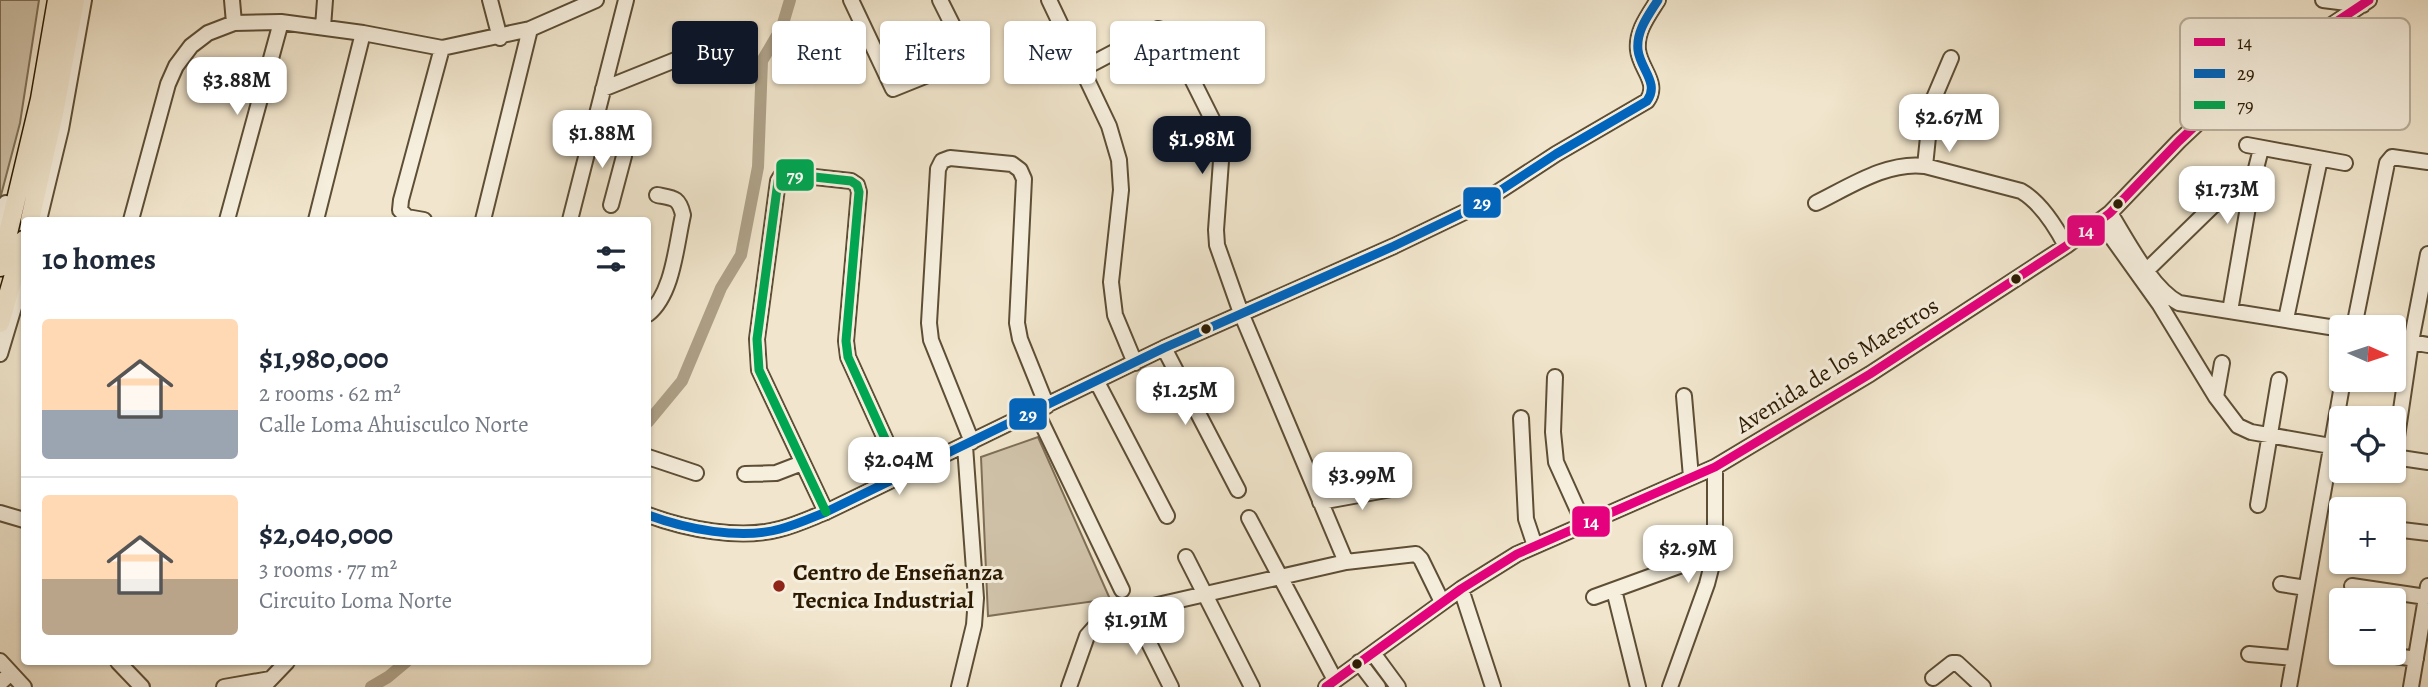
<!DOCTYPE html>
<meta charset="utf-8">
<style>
:root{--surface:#fff;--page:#f6f6f7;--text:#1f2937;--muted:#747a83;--line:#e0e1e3;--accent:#111827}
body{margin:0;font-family:Alegreya,serif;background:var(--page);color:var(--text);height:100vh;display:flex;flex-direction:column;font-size:26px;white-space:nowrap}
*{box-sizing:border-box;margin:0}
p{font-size:23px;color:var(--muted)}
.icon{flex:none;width:38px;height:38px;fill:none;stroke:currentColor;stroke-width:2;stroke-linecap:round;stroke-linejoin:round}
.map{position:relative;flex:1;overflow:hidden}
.details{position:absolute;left:21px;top:217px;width:630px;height:448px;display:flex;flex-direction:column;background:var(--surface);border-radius:7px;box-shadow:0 2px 5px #0004}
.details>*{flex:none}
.top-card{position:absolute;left:672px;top:21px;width:665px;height:63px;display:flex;gap:14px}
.needle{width:46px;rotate:93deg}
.tools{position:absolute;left:2329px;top:315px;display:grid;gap:14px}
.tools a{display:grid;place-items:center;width:77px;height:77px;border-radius:7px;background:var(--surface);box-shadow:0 2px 5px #0004;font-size:35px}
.price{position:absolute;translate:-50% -60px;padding:0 16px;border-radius:14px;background:#fff;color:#222;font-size:23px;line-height:46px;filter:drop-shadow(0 2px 4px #0008)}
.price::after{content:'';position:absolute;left:50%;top:42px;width:21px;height:16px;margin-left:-10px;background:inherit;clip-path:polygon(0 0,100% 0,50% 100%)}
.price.current{background:var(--accent);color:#fff}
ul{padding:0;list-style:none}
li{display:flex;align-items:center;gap:21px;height:175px;padding:0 21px}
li+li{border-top:2px solid var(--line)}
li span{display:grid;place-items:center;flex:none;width:196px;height:140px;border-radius:7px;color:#555}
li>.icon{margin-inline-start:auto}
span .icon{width:84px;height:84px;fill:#fffc;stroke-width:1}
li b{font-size:30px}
h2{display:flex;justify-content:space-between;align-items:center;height:84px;padding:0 21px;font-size:30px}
.tag{padding:0 24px;border-radius:7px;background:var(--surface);box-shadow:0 2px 5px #0004;font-size:24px;line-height:63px}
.tag.current{background:var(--accent);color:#fff}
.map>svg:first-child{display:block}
</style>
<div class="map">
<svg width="2428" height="687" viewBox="0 0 2428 687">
<rect width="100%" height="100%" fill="#f1e6cd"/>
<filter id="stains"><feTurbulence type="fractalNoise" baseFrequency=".00286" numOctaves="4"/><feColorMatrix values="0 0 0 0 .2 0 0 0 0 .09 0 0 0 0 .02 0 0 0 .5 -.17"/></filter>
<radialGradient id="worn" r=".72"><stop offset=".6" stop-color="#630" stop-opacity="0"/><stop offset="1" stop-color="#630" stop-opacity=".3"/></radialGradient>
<!-- green -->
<path fill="#d0c3aa" stroke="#7e6f56" stroke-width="2" d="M 0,0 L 39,0 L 20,123 L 0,199 Z
M 1038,437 L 1110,599 L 988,616 L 981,457 Z"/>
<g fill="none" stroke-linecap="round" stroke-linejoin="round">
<!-- canal -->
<path stroke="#aea188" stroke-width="12" d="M 648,422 L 682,381 L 721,288 L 741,255 L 758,167 L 762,61 L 782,27 L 790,0
M 371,687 L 388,677 L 406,662"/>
<defs>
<path id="minor" d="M 232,0 L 234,23
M 490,0 L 500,38
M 851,0 L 893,89 L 960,62 L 964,56 L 963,46 L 940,0
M 1049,0 L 1109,126 L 1119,160 L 1121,190 L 1111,282 L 1115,315 L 1135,363
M 2323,0 L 2363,5
M 323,27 L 325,0
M 1082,69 L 1158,29 L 1166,31 L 1172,39 L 1220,135 L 1222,147 L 1216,230 L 1217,245 L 1241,313 L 1346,562
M 603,89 L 745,32
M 591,137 C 603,140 622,142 624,156 L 611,205
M 1928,137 C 1937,123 1939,114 1934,98
M 2247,145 L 2345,163
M 1925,166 L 1928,137 L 1924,126 L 1924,110 L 1934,98 L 1951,58
M 1816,203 C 1849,187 1887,161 1925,166 L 2021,191 C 2040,202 2056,227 2066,246
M 2110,213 C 2127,240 2151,288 2179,303 L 2342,329
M 39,220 L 61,129 L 84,0
M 131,220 L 168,84 L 176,66 L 191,46 L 208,33 L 234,23 L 281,22 L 363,33 L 442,48 L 530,29 L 596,0
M 227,220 L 281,22
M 316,220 L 363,33
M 424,220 L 407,217 L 400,210 L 401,200 L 442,48
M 483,220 L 530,29
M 570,220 L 626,0
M 2100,221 L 2160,305 L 2216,397 L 2238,426 L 2251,432 L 2342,448
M 0,229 L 6,203
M 2147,270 L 2226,193 L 2236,187 L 2252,184
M 2230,311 L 2252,184 L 2261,149
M 648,314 C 673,294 676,246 683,215 C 679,197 673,198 657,195
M 2286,319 L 2320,159
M 2354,327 L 2387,163 L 2392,157 L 2428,162
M 2394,339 L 2428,345
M 1164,348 L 1238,490
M 0,354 L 24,274
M 1555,377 L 1553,432 L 1556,462 L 1584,524
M 1097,382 L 1167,516
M 1684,396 L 1691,477
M 2216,397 L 2222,363
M 1036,411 L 1122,590
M 1521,418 L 1526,519 L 1535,546
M 972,442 L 931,340 L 929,323 L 938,169 L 942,161 L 950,158 L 1012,164 L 1020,170 L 1024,179 L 1017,323 L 1020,339 L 1047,406
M 648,457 L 696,473
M 2394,457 L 2411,342 L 2428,254
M 2394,457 L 2428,462
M 745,474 L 776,473 L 802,463
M 1320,502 L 1397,488
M 2258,505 L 2279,380
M 826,512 L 759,370 L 757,339 L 778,181 L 781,176 L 787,174 L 851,181 L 857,185 L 859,192 L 846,341 L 848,357 L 902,476
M 0,513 L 24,520
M 648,515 C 686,529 740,540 780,529 C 796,525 811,518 826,512 L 1164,348 L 1394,246 L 1475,207 L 1556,154 L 1647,101 C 1660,83 1640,69 1638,50 C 1636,31 1648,16 1658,0
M 1249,518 L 1335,680
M 2394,527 L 2402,530 L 2428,533
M 1186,557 L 1252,687
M 2281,584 L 2306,588
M 2352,586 L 2426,597
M 1461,589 L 1493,687
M 1614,590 L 1638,687
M 1594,597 L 1715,553
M 1133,611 L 1171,687
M 1373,653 L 1398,687
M 2375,653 L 2416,659
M 2249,654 L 2294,658
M 0,661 L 24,687
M 118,662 L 142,687
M 1359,662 L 1378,687
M 1933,678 L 1952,663 L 1957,663 L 1983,687
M 0,683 L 11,673
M 264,686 L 287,662
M 224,687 L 270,679
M 959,687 L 974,625 L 976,598 L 965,446
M 1069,687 L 1087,636 L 1095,627 L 1140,609 L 1346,562 L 1416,554 L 1421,559 L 1442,602
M 1326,687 L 1461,589 L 1517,554 L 1715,467 L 1870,374 L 2066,246 L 2110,213 L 2179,141 L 2230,93 L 2369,0
M 1670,687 L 1707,584 L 1715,553 L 1715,467
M 2289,687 L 2343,380
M 2411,687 L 2428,586"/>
<path id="major" d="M 30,220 L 54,113 L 75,0
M 0,267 L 40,99 L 57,0
M 0,323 L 24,240"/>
</defs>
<!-- minor casing -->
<use href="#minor" stroke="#5d4e35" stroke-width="18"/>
<!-- major casing -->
<use href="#major" stroke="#2c1b02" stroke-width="21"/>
<!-- minor -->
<use href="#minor" stroke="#f6efde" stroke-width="14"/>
<!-- major -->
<use href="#major" stroke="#f1e6cd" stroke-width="18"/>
<defs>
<path id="bus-1" d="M 1326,687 L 1461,589 L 1517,554 L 1715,467 L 1870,374 L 2066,246 L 2110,213 L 2179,141 L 2230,93 L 2369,0"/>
<path id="bus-2" d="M 648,515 C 686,529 740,540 780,529 C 796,525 811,518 826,512 L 1164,348 L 1394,246 L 1475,207 L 1556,154 L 1647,101 C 1660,83 1640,69 1638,50 C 1636,31 1648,16 1658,0"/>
<path id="bus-3" d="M 826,512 L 759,370 L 757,339 L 778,181 L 781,176 L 787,174 L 851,181 L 857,185 L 859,192 L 846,341 L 848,357 L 902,476"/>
</defs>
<!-- bus-1 casing -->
<use href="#bus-1" stroke="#f6efde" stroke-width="14"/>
<!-- bus-2 casing -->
<use href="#bus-2" stroke="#f6efde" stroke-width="14"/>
<!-- bus-3 casing -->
<use href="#bus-3" stroke="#f6efde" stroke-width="14"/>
<!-- bus-1 -->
<use href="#bus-1" stroke="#e5007d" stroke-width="9"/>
<!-- bus-2 -->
<use href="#bus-2" stroke="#0065bd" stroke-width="9"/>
<!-- bus-3 -->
<use href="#bus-3" stroke="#00a651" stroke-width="9"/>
</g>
<!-- markers -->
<g fill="#2c1b02" stroke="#f6efde" stroke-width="2.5">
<circle cx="2118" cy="204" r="6"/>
<circle cx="2016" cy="279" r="6"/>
<circle cx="1206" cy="329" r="6"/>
<circle cx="1357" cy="664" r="6"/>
</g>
<circle fill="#8f2418" stroke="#f6efde" stroke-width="2.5" cx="779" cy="586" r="7"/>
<g text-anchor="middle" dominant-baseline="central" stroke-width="6" stroke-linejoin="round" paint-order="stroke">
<!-- street labels -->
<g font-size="24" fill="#2c1b02" stroke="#f6efde">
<text transform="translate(1837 365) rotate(-32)">Avenida de los Maestros</text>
</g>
<!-- poi labels -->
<g font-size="24" font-weight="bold" fill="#2c1b02" stroke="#f6efde" text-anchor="start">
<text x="793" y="572">Centro de Enseñanza<tspan x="793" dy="28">Tecnica Industrial</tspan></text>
</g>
</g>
<!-- legend -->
<rect x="2180" y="18" width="230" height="112" rx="10" fill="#f6efde" stroke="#b9af9c" stroke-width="2"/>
<rect x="2194" y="38" width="31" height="8" fill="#e5007d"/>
<rect x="2194" y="69" width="31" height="9" fill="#0065bd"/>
<rect x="2194" y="101" width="31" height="8" fill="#00a651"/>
<g font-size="19" fill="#2c1b02">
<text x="2237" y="49">14</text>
<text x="2237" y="80">29</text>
<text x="2237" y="112">79</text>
</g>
<g stroke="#f6efde" stroke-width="2.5">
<rect x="775" y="158" width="40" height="34" rx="7" fill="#00a651"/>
<rect x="1462" y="186" width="40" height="33" rx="7" fill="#0065bd"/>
<rect x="2066" y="214" width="40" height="33" rx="7" fill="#e5007d"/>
<rect x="1008" y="397" width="40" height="34" rx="7" fill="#0065bd"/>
<rect x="1571" y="505" width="40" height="33" rx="7" fill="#e5007d"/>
</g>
<g font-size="19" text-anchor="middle" font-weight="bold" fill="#fff">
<text x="795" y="182">79</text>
<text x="1482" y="209">29</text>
<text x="2086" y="237">14</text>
<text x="1028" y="421">29</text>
<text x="1591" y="528">14</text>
</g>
<rect width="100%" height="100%" filter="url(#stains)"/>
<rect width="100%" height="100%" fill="url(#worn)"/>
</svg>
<div class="tools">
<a><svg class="needle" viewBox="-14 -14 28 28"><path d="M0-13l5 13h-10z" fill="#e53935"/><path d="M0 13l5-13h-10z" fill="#747a83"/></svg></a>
<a><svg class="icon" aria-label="locate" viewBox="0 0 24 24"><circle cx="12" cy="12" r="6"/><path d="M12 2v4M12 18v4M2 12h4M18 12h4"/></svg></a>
<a>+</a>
<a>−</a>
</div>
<b class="price" style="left:237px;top:117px">$3.88M</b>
<b class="price" style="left:1949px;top:154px">$2.67M</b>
<b class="price" style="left:602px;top:170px">$1.88M</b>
<b class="price current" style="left:1202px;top:176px">$1.98M</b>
<b class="price" style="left:2227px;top:226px">$1.73M</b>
<b class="price" style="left:1185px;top:427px">$1.25M</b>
<b class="price" style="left:899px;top:497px">$2.04M</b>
<b class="price" style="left:1362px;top:512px">$3.99M</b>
<b class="price" style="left:1688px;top:585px">$2.9M</b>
<b class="price" style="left:1136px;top:657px">$1.91M</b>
<div class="top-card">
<a class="tag current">Buy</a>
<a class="tag">Rent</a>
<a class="tag">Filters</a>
<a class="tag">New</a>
<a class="tag">Apartment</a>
</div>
<section class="details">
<h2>10 homes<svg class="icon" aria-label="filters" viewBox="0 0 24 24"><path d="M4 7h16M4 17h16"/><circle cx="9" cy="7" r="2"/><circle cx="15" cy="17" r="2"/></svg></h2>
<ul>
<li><span style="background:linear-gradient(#ffd9b3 65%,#9aa5b1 0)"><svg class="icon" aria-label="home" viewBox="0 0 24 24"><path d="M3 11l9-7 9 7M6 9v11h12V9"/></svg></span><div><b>$1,980,000</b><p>2 rooms · 62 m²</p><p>Calle Loma Ahuisculco Norte</p></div></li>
<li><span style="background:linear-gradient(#ffd9b3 60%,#b9a48a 0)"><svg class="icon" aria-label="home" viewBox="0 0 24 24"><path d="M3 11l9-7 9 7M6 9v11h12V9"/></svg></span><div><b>$2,040,000</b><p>3 rooms · 77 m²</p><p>Circuito Loma Norte</p></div></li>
</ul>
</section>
</div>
